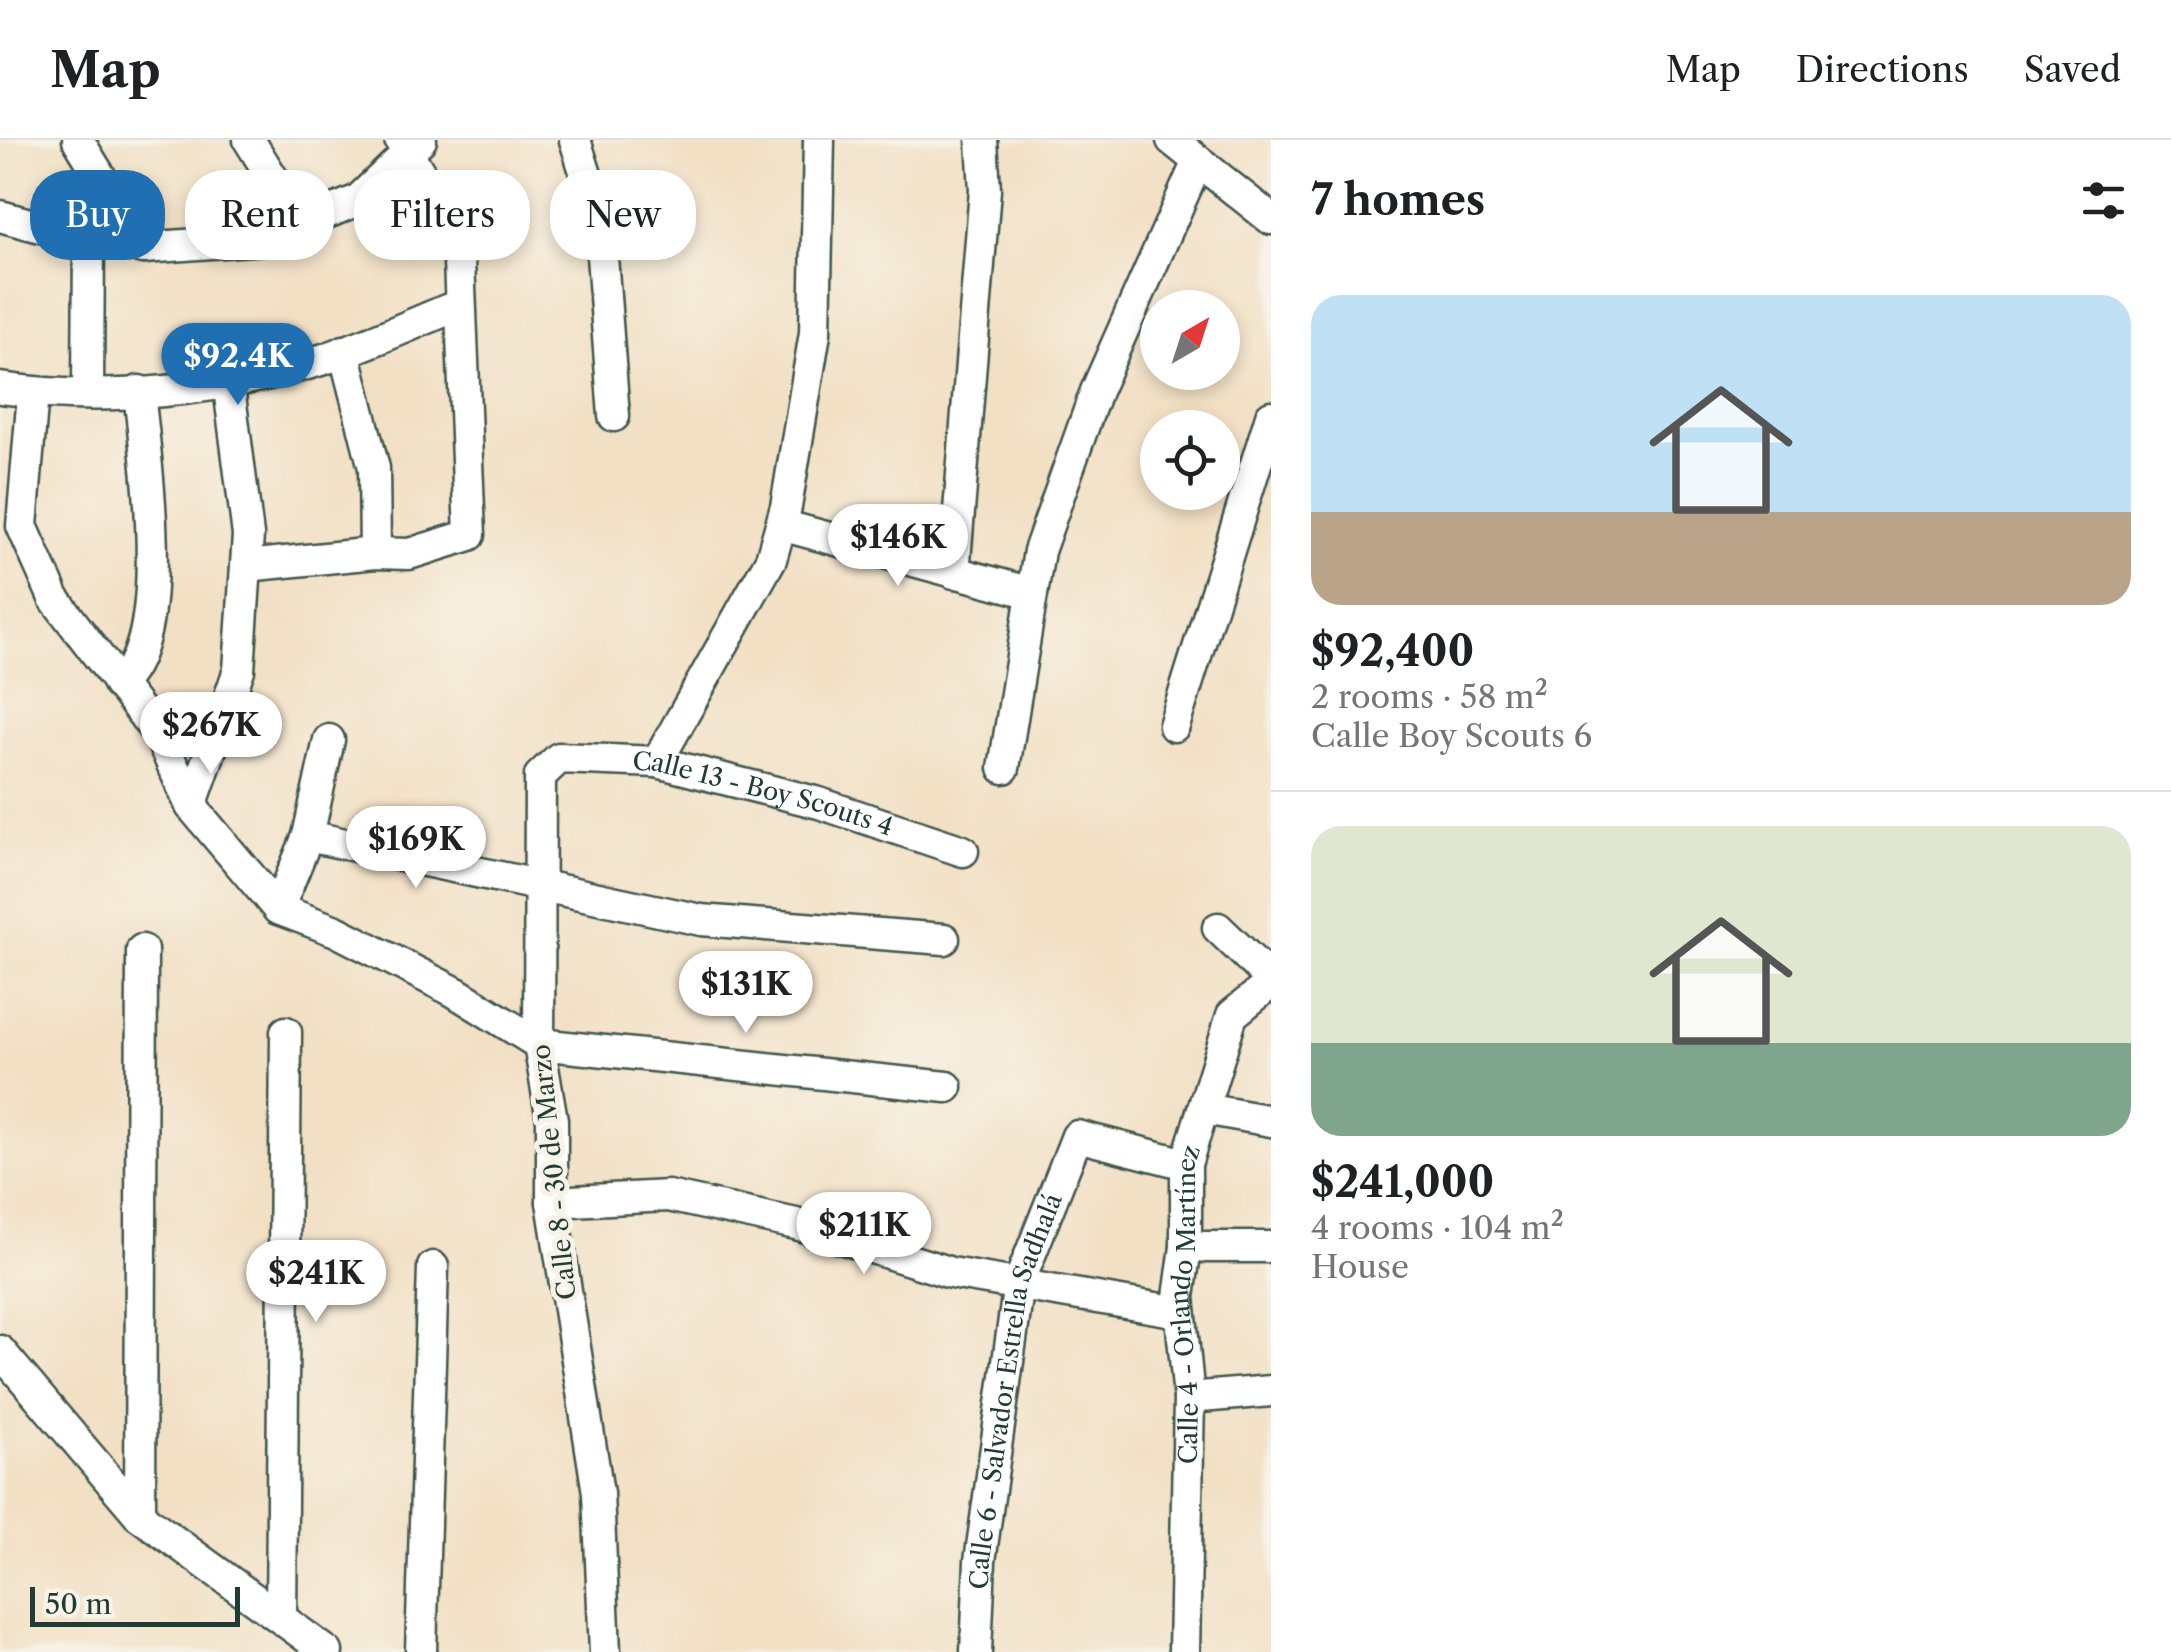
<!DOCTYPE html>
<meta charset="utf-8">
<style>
:root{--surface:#fff;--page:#f2f2f2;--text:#202124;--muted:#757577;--line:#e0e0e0;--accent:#1f6fb2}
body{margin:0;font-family:"Libre Caslon Text",serif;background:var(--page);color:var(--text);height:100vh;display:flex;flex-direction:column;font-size:38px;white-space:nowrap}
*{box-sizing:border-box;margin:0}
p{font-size:32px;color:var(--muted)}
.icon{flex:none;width:55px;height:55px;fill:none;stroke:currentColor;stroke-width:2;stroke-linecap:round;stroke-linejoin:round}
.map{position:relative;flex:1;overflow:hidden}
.sheet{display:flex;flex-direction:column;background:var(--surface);width:900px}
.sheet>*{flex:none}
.banner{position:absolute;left:30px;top:30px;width:950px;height:90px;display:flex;gap:20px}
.needle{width:65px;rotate:39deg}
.tools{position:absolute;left:1140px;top:150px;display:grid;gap:20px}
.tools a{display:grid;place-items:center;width:100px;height:100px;border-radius:50%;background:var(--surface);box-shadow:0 5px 15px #0003;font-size:50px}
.scale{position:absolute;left:30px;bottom:25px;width:210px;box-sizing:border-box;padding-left:10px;border:5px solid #1f3d34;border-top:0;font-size:28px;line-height:35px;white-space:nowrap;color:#1f3d34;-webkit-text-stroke:8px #f7f3e8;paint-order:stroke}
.price{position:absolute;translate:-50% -85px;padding:0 22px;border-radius:35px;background:#fff;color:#222;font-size:32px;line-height:65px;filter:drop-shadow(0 2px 5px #0008)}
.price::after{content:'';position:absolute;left:50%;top:60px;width:30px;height:22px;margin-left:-15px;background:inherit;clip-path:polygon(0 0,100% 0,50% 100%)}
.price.selected{background:var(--accent);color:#fff}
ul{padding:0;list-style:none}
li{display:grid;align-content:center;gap:20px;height:530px;padding:0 40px}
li+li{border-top:2px solid var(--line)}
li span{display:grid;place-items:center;height:310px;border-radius:30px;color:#555}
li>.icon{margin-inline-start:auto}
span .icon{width:180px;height:180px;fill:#fffc;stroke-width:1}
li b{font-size:42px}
h2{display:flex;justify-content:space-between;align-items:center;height:120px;padding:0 40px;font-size:42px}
.chip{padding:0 35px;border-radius:40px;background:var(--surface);box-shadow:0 5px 15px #0003;font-size:35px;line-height:90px}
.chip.selected{background:var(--accent);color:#fff}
header{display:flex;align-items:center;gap:60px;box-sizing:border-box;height:140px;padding:0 50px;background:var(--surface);border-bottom:2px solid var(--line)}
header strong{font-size:48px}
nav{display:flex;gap:55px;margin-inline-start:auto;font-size:35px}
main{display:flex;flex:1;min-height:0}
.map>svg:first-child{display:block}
</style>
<header>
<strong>Map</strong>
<nav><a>Map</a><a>Directions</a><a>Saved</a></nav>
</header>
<main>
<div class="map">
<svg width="1271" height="1512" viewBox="0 0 1271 1512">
<rect width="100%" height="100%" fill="#f7f3e8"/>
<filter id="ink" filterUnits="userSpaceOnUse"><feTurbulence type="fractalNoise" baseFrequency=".01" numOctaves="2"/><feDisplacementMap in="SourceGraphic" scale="20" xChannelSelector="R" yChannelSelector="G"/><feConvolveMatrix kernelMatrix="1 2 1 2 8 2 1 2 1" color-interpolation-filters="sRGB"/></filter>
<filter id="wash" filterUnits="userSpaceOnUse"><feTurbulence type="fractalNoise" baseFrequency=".0048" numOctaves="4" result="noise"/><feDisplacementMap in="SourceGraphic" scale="40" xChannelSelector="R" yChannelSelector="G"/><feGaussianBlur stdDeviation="2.25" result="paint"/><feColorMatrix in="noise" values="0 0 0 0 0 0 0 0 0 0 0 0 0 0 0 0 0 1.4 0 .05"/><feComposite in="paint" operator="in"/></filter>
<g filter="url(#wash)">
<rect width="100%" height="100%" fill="#f2e0c5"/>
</g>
<g filter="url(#ink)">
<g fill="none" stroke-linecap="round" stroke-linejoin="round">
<defs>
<g id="street">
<path d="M 78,0 L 144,108"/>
<path d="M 249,0 L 301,84"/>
<path d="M 575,0 L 599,76 L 614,276"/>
<path d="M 1172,0 L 1271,79"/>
<path d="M 0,76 L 89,100 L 144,108 L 265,99 L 358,60 L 421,0"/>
<path d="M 344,211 L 374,328 L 375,413"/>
<path d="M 0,248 C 105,263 223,251 324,219 C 370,204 414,183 459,165"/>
<path d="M 88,251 L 89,100"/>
<path d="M 33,253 L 22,386 L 54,458 L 160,597 L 191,666 L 278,769 L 336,791 L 455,852 L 539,904 L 947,947"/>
<path d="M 781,385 L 1032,453"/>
<path d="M 246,426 L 375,413 L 409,414 L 470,395 L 458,96 L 400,0"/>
<path d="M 954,433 L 985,50 L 982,0"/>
<path d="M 118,544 C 174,503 145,315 139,251"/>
<path d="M 1174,586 L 1271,276"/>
<path d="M 657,622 L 771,419 L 786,367 L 815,193 L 819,0"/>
<path d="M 1004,628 L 1039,411 L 1096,251 L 1198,21"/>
<path d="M 191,666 L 239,530 L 248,395 L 228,240"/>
<path d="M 308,696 L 701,780 L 944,799"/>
<path d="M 278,769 L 308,696 L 329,600"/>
<path d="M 1218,788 L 1271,839"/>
<path d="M 1204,969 L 1271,981"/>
<path d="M 552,1062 L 668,1056 L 796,1084 L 951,1133 L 1179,1172"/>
<path d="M 1186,1107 L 1271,1107"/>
<path d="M 0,1211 L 140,1376 L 327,1512"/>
<path d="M 1189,1258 L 1271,1251"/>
<path d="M 140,1376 L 142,810"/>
<path d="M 281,1478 L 286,892"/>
<path d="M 421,1512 L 433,1127"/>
<path id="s1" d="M 605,1512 L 598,1353 L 552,1062 L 552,980 L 539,904 L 540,636 L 559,618 L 657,622 L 819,663 L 963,711"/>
<path id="s2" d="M 976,1512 L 980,1421 L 1019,1143 L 1077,996 L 1186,1024"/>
<path id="s3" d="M 1184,1512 L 1189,1258 L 1179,1157 L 1186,1107 L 1186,1024 L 1232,875 L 1271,843"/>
</g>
</defs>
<!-- street casing -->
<use href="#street" stroke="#3f554a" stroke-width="35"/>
<!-- street -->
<use href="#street" stroke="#fff" stroke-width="30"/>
</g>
</g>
<g text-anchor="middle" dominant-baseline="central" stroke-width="10" stroke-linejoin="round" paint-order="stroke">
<!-- street labels -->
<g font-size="25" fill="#1f3d34" stroke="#f7f3e8">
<text stroke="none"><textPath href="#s1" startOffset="1115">Calle 13 - Boy Scouts 4</textPath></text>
<text transform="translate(554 1032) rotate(-96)">Calle 8 - 30 de Marzo</text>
<text stroke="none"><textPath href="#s3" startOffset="348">Calle 4 - Orlando Martínez</textPath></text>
<text stroke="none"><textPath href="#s2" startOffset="265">Calle 6 - Salvador Estrella Sadhalá</textPath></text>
</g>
</g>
</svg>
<div class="tools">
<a><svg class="needle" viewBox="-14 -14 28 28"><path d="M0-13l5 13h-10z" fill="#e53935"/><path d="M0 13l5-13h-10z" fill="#757577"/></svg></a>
<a><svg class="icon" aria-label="locate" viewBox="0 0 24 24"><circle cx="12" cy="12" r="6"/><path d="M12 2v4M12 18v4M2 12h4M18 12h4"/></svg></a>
</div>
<div class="scale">50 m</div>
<b class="price selected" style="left:238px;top:268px">$92.4K</b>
<b class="price" style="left:898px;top:449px">$146K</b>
<b class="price" style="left:211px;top:637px">$267K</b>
<b class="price" style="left:416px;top:751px">$169K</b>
<b class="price" style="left:746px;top:896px">$131K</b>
<b class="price" style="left:864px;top:1137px">$211K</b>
<b class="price" style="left:316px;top:1185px">$241K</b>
<div class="banner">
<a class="chip selected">Buy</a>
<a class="chip">Rent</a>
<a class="chip">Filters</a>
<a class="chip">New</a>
</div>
</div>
<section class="sheet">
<h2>7 homes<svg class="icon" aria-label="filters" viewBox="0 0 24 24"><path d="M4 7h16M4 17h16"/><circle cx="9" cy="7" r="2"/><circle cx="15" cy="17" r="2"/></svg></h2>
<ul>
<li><span style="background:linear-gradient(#bfe0f5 70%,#b9a48a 0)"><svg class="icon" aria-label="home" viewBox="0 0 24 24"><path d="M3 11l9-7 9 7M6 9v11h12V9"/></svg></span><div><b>$92,400</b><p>2 rooms · 58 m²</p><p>Calle Boy Scouts 6</p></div></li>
<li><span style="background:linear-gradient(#dfe7d0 70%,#7fa58c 0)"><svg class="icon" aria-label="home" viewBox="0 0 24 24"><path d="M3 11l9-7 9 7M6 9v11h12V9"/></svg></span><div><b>$241,000</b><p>4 rooms · 104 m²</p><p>House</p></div></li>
</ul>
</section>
</main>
